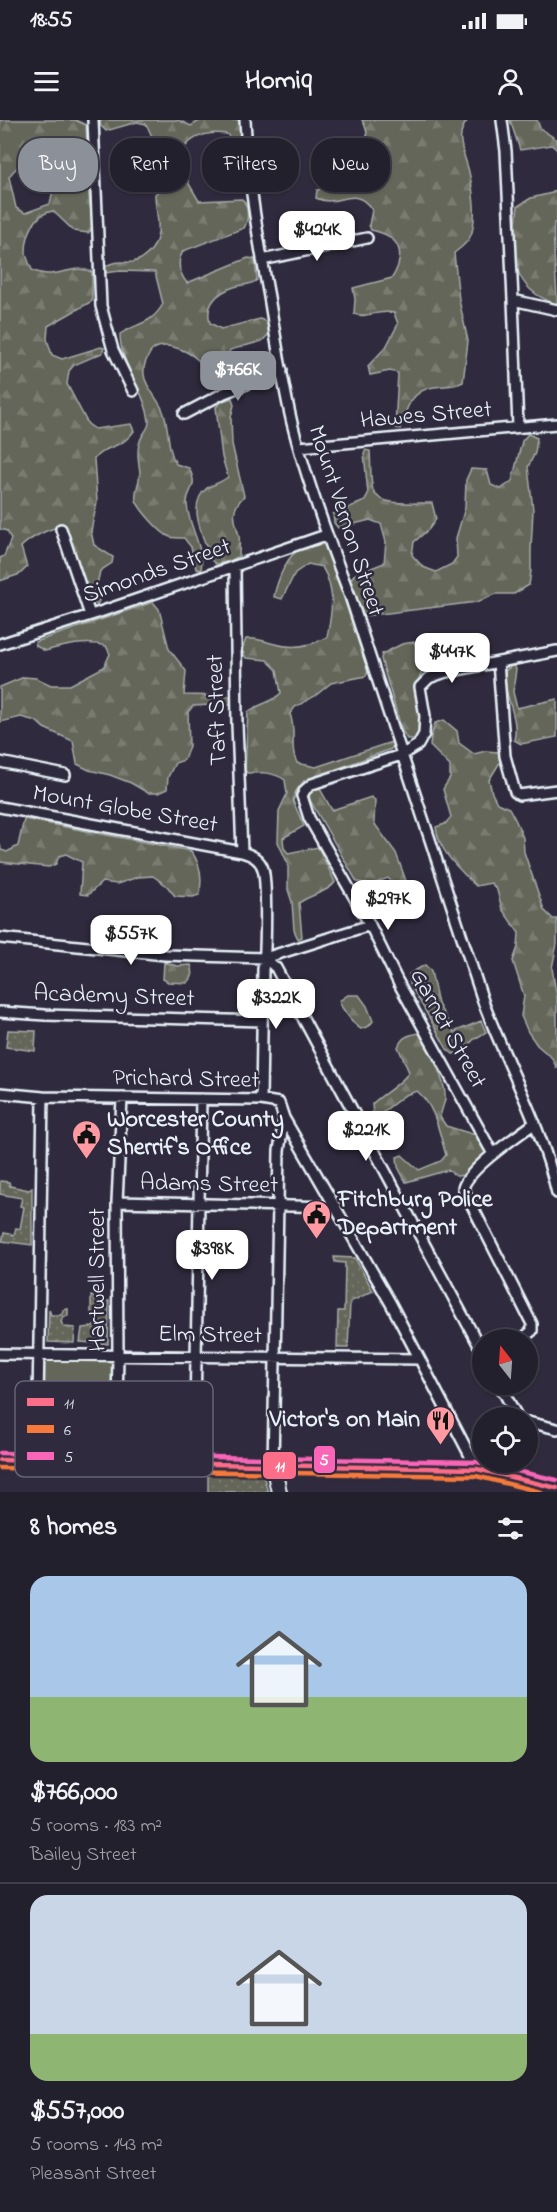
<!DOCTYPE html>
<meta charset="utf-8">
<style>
:root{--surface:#23202e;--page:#2f2d3a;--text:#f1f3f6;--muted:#a3a3aa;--line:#403e4a;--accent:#8c9099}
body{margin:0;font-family:"Indie Flower",sans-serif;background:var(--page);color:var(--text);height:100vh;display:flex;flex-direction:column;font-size:22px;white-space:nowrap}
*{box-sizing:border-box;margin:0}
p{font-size:20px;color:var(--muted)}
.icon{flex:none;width:33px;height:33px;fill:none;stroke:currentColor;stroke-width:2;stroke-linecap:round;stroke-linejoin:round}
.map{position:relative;height:1372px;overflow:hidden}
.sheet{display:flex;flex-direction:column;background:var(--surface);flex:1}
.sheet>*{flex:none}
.guide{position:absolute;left:18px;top:18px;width:522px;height:54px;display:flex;gap:12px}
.needle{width:39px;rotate:343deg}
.tools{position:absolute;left:472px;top:1209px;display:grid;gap:12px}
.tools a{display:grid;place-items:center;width:66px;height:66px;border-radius:50%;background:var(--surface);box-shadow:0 2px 4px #0004,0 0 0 2px var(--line);font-size:30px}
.price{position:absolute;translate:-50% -51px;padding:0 14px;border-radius:12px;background:#fff;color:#222;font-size:20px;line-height:39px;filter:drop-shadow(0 2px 3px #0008)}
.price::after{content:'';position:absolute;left:50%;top:36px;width:18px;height:14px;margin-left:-9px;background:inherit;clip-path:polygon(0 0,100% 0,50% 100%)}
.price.on{background:var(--accent);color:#fff}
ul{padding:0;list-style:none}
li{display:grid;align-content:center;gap:12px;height:318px;padding:0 30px}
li+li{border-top:2px solid var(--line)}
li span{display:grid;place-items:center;height:186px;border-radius:18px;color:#555}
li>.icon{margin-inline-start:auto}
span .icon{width:108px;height:108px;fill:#fffc;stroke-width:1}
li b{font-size:26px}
h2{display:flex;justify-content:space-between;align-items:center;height:72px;padding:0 30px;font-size:26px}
.pill{padding:0 21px;border-radius:24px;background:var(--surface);box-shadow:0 2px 4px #0004,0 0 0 2px var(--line);font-size:21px;line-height:54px}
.pill.on{background:var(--accent);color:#fff}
.status{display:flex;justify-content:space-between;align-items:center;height:42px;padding:0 30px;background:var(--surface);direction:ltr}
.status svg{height:16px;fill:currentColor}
header{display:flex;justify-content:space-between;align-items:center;height:78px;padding:0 30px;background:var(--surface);font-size:27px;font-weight:700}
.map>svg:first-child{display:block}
</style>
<div class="status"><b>18:55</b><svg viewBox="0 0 49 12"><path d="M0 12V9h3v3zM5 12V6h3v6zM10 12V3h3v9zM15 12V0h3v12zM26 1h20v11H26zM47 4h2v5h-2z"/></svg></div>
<header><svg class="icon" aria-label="menu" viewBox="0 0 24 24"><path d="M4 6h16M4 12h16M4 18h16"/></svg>Homiq<svg class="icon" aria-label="person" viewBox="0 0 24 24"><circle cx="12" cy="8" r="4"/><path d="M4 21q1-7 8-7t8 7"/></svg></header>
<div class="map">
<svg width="557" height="1372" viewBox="0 0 557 1372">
<defs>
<pattern id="grass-dots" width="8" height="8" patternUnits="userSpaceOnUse" patternTransform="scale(1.5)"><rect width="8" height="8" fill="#646658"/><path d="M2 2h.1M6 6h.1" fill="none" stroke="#7a7c71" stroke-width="1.8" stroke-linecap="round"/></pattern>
<pattern id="forest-firs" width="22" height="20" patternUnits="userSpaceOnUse" patternTransform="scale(1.5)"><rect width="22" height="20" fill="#646658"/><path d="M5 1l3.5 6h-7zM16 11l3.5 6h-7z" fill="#7a7c71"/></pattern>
</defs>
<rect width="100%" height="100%" fill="#2f2a3d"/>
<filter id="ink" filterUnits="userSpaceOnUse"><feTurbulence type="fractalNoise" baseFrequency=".0167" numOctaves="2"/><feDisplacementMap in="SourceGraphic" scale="12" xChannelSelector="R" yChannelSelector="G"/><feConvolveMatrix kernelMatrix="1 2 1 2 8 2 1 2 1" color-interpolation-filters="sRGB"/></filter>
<g filter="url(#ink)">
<!-- grass -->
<path fill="url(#grass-dots)" stroke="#a6aca8" stroke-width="1.5" d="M 8,910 L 36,911 L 35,931 L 6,927 Z
M 0,1061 L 9,1062 L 10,1066 L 29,1070 L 32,1068 L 32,1125 L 2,1121 L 4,1113 L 14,1115 L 16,1108 L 20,1109 L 24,1087 L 20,1086 L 22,1078 L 0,1074 Z
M 334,1137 L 355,1138 L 373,1171 L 350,1182 L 348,1228 L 337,1228 L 338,1191 L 344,1191 L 345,1143 L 335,1142 Z
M 91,1176 L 93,1176 L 95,1181 L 109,1181 L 108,1224 L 80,1222 L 82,1208 L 93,1207 L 96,1204 L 95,1197 L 91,1196 Z
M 49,1189 L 51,1195 L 62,1195 L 63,1190 L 68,1189 L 68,1196 L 63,1197 L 61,1202 L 64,1207 L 75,1208 L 74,1223 L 48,1222 Z
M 208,1355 L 263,1355 L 268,1372 L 208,1372 Z"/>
<!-- forest -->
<path fill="url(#forest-firs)" stroke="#a6aca8" stroke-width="1.5" d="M 0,0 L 75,0 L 86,5 L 87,22 C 65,42 25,30 9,57 L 16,88 L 25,93 L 50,84 C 54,72 52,61 53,49 C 62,42 74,38 85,42 L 93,108 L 88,113 L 74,111 L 53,91 C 35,93 26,114 26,132 C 26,137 30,145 32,150 C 58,162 69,142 92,152 L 92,181 L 48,206 L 47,219 L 52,235 L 62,239 L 101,227 L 104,228 L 102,233 L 74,245 L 69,251 L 67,264 L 88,304 L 95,309 L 131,304 L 134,311 C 122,329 106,324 94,339 L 97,382 L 91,411 L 94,425 L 113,437 L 112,443 L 100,451 L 96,469 L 99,481 L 97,485 C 80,475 74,426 64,407 C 52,406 30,418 21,427 L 27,447 L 20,454 L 0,461 L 0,438 L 4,436 L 11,419 L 7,411 L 0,409 Z
M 101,0 L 178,0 L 191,6 L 201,0 L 240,0 L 242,51 L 240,56 L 235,53 L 230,18 L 227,14 C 207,11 191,15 181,33 L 189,64 L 199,81 L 242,79 C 249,86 249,100 244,108 L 183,131 C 176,143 179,153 187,163 L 248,138 L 255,139 L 257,160 C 250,166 242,164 234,167 C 216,173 205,185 210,203 L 221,209 L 260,199 L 267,202 L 270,213 L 262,221 L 230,230 L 223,248 L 225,264 L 218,267 C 210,259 206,249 199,241 C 188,230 160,218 150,233 C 145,242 142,249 145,259 C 149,271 159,280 163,291 C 170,309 166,326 176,344 L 189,348 C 200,370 186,368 187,384 C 188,406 205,428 201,450 L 196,449 L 191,427 L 184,418 C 180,418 174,418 170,417 C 161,414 139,389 136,380 C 134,371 140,362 140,353 C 139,342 136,332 140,321 C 142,314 150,308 149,301 C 145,270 120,245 120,214 C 138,202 151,205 163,184 L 155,152 L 120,151 L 105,153 L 106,146 C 116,140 123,143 133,142 C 142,140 147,136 152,129 C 164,111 155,94 155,74 C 173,61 166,48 158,31 C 154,22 151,13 146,4 L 137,2 L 106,11 L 100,5 Z
M 362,0 L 468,0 C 453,16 465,34 469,52 C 473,68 478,101 470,117 C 467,124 460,128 454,133 L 459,180 L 468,221 L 463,262 C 453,267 445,265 434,267 C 411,270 406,289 400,309 L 395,308 L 398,253 L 390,251 L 370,255 L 368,246 L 386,227 L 398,204 L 394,193 C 377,189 367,199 354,194 L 355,179 L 353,168 L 392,158 C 407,133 400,116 371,110 L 369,105 L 372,90 C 355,63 338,89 316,78 L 317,70 C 327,67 351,64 359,58 C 371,49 370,11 362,0 Z
M 510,0 L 537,0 L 540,8 L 557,20 L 557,30 L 552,25 L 520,30 Z
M 557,68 L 557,102 L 554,103 C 552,131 557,157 557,184 C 506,168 513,130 518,86 L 531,78 L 552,73 Z
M 232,278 L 234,285 L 231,297 L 232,324 L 244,376 C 229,392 235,398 239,416 C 240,422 239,429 239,436 L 228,442 L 216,444 L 211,440 C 205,420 185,385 207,368 C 214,364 222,362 228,357 L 222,337 L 216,287 L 223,281 Z
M 528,314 L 537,318 L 535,333 L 528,347 L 533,390 L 531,429 L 531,451 L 529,465 L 514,474 L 496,474 L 477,482 L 364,496 L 349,461 L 354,455 L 384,443 L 386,422 L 381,404 L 370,400 L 338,408 L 334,403 L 333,394 L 365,381 L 368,374 L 364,333 L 366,330 L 370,331 C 371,343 370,359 373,370 C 379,388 418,382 432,383 L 436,399 L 429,409 L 414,422 L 412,435 L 423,447 L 436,452 L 452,444 L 457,437 L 456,418 L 465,388 L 466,360 L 471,349 L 487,350 L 491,365 L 501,369 L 512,361 L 522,321 Z
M 324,424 L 328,428 L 368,551 L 366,556 L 331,563 L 315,576 L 295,587 L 290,594 C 297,613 289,627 297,643 L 316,647 L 391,622 L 394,625 L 391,629 L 304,661 L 296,671 L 293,681 L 304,706 L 283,718 L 284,728 L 288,733 L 318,727 L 335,762 C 329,772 309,775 299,783 L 302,817 L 298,819 L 294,810 L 292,782 L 288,770 L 288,744 L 278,722 L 279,691 L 287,674 L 285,660 C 274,652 261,652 247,653 L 245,650 L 248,592 C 260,583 270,584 281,573 L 277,550 L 267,540 L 246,538 L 242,530 L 246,519 C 258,517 264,522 275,524 C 293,529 311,526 327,517 C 332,493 336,469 322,447 L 308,444 L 295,453 L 282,479 L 274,477 C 275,469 278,462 281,454 C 293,428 296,430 324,424 Z
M 153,482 L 159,489 L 169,529 L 186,551 L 184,575 L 229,576 L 232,581 L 230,584 L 193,586 L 188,592 L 189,626 L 184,640 L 175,643 L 168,657 L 167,669 L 158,673 L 148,673 L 131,663 L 110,655 L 89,650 L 77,644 L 73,621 L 44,608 L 36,601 L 21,597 L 0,602 L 0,567 L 24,557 L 36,558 L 51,565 L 70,565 L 104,547 L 110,534 L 106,526 C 86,520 64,526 45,531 L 36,526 L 35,522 Z
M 414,522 C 419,529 422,536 423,544 C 424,554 415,562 415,572 C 416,588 426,605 415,619 L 407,619 L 402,611 L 381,539 L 382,534 L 402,524 Z
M 513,545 L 516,549 L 513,572 L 517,588 L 557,579 L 557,617 L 521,624 L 514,620 C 520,597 502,575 505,551 Z
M 444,600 L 457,611 L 459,623 L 474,634 L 486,631 L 498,632 L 502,639 L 489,660 L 492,673 L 497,683 L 509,688 L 516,701 L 523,718 L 524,732 L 544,790 L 553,799 L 557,799 L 557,824 L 552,848 L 557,879 L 557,949 L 552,938 L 537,925 L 528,912 L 521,896 L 524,876 L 513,841 L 518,827 L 519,813 L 502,789 L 497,770 L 491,763 L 476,766 C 460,750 438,731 436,707 L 445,704 L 451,697 L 443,669 L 450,658 L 450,646 L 430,626 L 431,617 L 435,603 Z
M 319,667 L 332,690 L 371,677 L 375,680 L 374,703 L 396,733 L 415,786 L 413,792 L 406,793 C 398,780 401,769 388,758 L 373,764 L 357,762 L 310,680 L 309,674 Z
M 24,699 L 191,731 C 201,744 203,759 199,775 L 193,777 L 175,776 L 167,766 L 153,756 L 138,757 L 117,764 L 102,762 L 88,775 L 80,774 L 82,742 L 66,734 L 59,736 L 56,744 L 49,747 L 0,742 L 0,723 L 1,730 L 7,732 L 18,726 Z
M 164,842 L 177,846 L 191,845 C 194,853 193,858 187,863 L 168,862 L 163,859 Z
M 425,845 L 431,851 L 438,884 L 454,912 L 481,901 L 486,912 L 473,920 L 463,932 L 453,934 L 447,929 L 410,864 L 409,854 Z
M 348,875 L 359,875 L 367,886 L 373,901 L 369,906 L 361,909 C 355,906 341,888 339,881 Z
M 419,913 C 429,924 447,965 445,979 C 444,985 441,991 440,997 L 446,1006 L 479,1016 L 487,1036 L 466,1055 L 456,1056 L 448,1050 L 406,1062 L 398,1047 L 397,1037 L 402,1035 L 419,1050 L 441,1041 L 446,1035 C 439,1013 436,987 417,971 L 405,975 L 379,995 L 373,995 L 372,984 C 383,973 401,965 409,952 L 398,927 C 402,916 409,915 419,913 Z"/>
<!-- park -->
<path fill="#646658" stroke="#a6aca8" stroke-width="1.5" d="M 39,1234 L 118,1235 L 116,1343 L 37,1341 Z"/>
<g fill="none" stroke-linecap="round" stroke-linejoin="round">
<defs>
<path id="minor" d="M 93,0 L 101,186 L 113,230 L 133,271
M 245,0 C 248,60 258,118 269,177 C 276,219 282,261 292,303 C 307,362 328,419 350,476 L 484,884 C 508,947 542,1007 557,1073
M 502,0 L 506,31 L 513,180 L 557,190
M 262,140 L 367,118
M 513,180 L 518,307
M 184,294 L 224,273 L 282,250
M 299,327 L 557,304
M 61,409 L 90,495
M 235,447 L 237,604 L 242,732
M 0,524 L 97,493 L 326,415
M 498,542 L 505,636 L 515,672 L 519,675 L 557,670
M 0,642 L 65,655
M 0,687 L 242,732 C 252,735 260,739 263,749 C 267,762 266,836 263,849 L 261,980
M 0,818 L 165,835 L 265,838 L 370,805
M 265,838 L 276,848 L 483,1233
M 0,892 L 45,895 L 262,901
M 0,973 L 43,977 L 261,980 L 279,983 L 284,998 L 391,1184 L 477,1349
M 493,1034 L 398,862 L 370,805 L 309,698 L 302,676 L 305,670 L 312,664 L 401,635 L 418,625 L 424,614 L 425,596 L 420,567 L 429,558 L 446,552 L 557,531
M 117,1082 L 336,1087
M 520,1220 L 532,1211 L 532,1204 L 463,1068 C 469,1048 517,1016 535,1003
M 0,1234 L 419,1239
M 499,1264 L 518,1298
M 528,1302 L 557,1309
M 37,1341 L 43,977
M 116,1343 L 118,1235 L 117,1082 L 122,978
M 194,1343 L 201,979
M 273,1345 L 279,1031 L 284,998"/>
<path id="secondary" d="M 273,1345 L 279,1372"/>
<path id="trunk" d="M 0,1340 L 477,1349 L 557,1368"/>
</defs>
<!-- minor casing -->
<use href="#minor" stroke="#e8f1f8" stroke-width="14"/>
<!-- secondary casing -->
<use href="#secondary" stroke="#e8f1f8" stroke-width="18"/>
<!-- trunk casing -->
<use href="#trunk" stroke="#e8f1f8" stroke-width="21"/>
<!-- minor -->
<use href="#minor" stroke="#2f2a3d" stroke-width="9"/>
<!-- secondary -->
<use href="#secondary" stroke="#2f2a3d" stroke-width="14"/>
<!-- trunk -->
<use href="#trunk" stroke="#2f2a3d" stroke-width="16"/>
<defs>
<path id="bus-1" d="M 0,1340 L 477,1349 L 557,1368"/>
<path id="bus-2" d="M 0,1348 L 476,1356 L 541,1372"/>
<path id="bus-3" d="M 0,1333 L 477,1342 L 557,1360"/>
</defs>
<!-- bus-1 casing -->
<use href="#bus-1" stroke="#2f2a3d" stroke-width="9"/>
<!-- bus-2 casing -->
<use href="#bus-2" stroke="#2f2a3d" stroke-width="9"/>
<!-- bus-3 casing -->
<use href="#bus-3" stroke="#2f2a3d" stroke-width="9"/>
<!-- bus-1 -->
<use href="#bus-1" stroke="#fb6d88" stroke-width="4.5"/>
<!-- bus-2 -->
<use href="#bus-2" stroke="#f6793e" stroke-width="4.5"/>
<!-- bus-3 -->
<use href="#bus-3" stroke="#fa66b7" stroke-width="4.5"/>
</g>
</g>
<!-- icons -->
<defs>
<symbol id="civic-pin" viewBox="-11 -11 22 30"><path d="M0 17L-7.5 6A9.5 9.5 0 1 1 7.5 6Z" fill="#ff9aa2" stroke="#2f2a3d"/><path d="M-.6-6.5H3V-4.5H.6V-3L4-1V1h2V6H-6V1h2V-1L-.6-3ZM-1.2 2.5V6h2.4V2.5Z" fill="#111"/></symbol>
<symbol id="restaurant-pin" viewBox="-11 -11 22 30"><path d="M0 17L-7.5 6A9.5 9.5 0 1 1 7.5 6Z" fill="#ff9aa2" stroke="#2f2a3d"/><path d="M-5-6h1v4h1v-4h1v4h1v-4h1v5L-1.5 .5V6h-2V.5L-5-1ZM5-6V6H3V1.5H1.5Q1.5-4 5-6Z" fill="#111"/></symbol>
</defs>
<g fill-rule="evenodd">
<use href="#civic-pin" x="70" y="998" width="33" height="45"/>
<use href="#civic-pin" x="300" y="1078" width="33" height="45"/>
<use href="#restaurant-pin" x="424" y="1284" width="33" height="45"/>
</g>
<g text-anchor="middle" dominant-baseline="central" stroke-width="5" stroke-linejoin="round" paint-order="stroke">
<!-- street labels -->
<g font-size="24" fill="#e8f1f8" stroke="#2f2a3d">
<text transform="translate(426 296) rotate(-5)">Hawes Street</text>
<text transform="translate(345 401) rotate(72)">Mount Vernon Street</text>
<text transform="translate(157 452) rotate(-19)">Simonds Street</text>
<text transform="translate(218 590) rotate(-92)">Taft Street</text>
<text transform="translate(125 690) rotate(10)">Mount Globe Street</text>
<text transform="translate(114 877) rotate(2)">Academy Street</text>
<text transform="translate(447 909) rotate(61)">Garnet Street</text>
<text transform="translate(186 960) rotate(1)">Prichard Street</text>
<text transform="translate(209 1065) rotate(1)">Adams Street</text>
<text transform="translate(98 1160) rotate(-90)">Hartwell Street</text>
<text transform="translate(210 1216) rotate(1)">Elm Street</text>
</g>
<!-- poi labels -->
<g font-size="24" font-weight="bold" fill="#e8f1f8" stroke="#2f2a3d" text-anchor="start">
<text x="107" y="1000">Worcester County<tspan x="107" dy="28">Sherrif's Office</tspan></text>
<text x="338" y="1080">Fitchburg Police<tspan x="338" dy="28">Department</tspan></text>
<text x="420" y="1300" text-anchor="end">Victor's on Main</text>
</g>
</g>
<!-- legend -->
<rect x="15" y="1261" width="198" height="96" rx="9" fill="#2f2a3d" stroke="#666675" stroke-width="1.5"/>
<rect x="27" y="1278" width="27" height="8" fill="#fb6d88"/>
<rect x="27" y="1305" width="27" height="8" fill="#f6793e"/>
<rect x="27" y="1332" width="27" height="8" fill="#fa66b7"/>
<g font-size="16" fill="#e8f1f8">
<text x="64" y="1288">11</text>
<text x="64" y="1315">6</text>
<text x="64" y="1342">5</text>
</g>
<g stroke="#2f2a3d" stroke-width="2">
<rect x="313" y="1325" width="23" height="29" rx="6" fill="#fa66b7"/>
<rect x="262" y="1331" width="35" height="29" rx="6" fill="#fb6d88"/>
</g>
<g font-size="16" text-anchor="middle" font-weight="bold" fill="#fff">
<text x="324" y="1345">5</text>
<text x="280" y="1351">11</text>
</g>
</svg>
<div class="tools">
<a><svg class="needle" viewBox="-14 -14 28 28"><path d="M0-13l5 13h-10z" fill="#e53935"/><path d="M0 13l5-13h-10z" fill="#a3a3aa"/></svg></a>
<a><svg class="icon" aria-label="locate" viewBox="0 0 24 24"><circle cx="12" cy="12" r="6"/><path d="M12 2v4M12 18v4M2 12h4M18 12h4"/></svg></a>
</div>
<b class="price" style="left:317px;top:142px">$424K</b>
<b class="price on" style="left:238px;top:282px">$766K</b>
<b class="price" style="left:452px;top:564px">$447K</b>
<b class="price" style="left:388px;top:811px">$297K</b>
<b class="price" style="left:131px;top:846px">$557K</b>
<b class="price" style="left:276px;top:910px">$322K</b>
<b class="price" style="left:366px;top:1042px">$221K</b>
<b class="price" style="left:212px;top:1161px">$398K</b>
<div class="guide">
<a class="pill on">Buy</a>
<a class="pill">Rent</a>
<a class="pill">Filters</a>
<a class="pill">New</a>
</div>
</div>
<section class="sheet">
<h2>8 homes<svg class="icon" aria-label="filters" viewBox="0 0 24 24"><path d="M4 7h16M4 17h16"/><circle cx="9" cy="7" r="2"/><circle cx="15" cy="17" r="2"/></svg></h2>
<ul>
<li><span style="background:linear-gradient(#a9c7e8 65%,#8fb573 0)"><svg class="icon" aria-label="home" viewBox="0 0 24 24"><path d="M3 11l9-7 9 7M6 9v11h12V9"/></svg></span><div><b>$766,000</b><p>5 rooms · 183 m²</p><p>Bailey Street</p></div></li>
<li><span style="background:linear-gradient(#c9d6e8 75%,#8fb573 0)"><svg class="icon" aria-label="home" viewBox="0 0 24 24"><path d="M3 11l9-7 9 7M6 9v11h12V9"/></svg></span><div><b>$557,000</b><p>5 rooms · 143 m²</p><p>Pleasant Street</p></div></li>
</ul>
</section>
